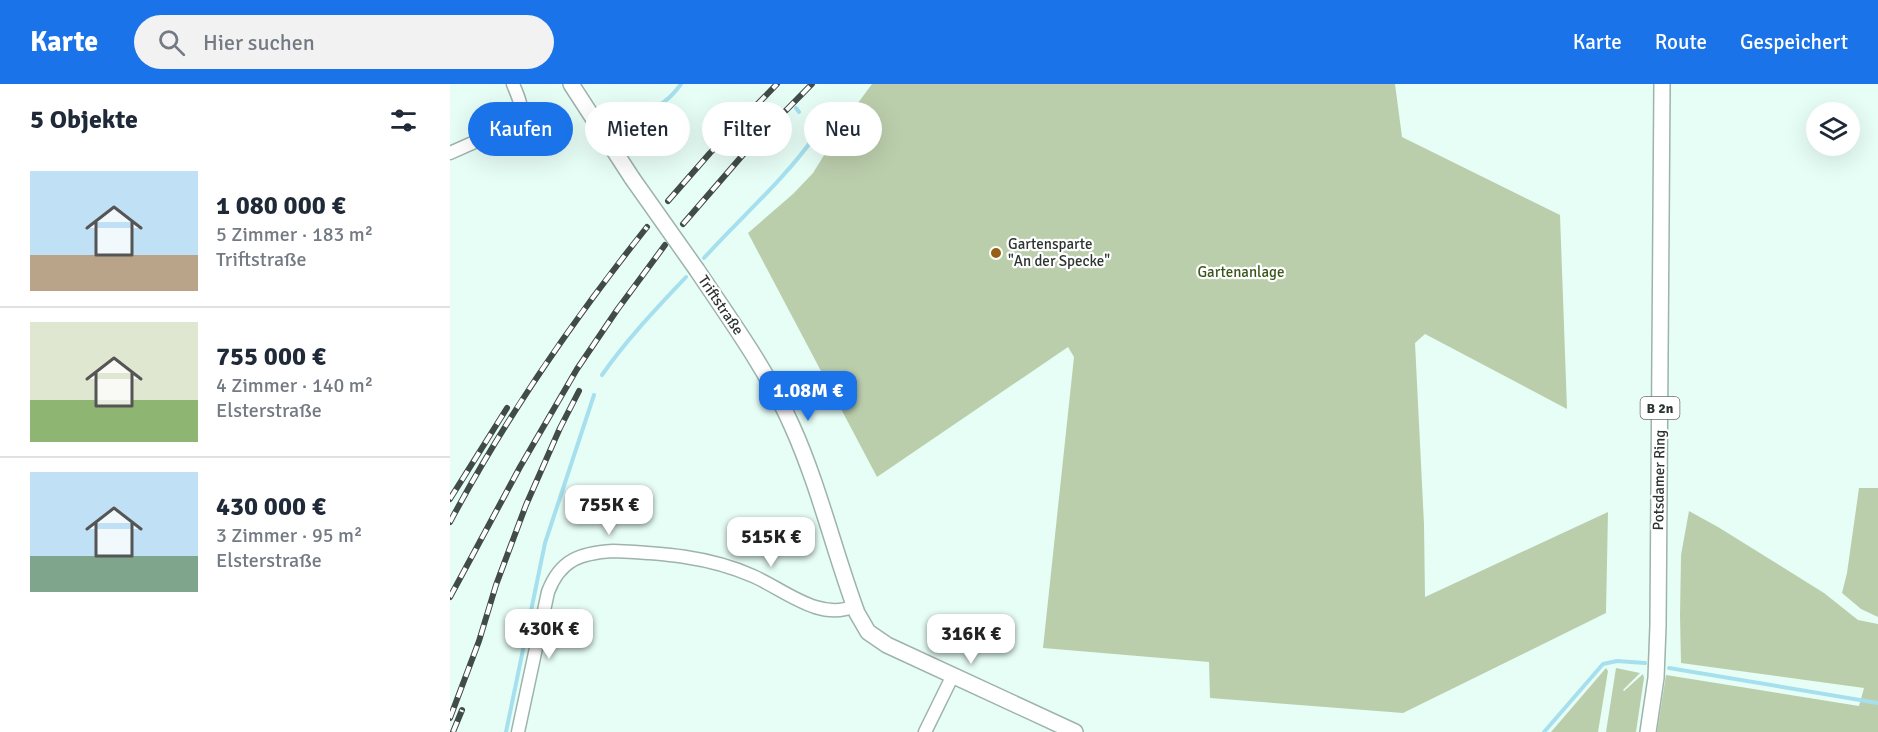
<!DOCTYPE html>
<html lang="de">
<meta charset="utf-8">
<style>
:root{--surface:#fff;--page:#f2f2f3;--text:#1f2937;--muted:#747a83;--line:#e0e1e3;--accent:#1a73e8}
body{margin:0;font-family:Signika,sans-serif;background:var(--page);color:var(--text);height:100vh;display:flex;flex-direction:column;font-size:22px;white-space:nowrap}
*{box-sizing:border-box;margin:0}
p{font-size:20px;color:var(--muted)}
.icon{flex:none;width:33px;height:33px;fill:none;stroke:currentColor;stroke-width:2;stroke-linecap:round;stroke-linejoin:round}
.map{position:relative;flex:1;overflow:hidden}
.panel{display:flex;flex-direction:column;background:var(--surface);width:450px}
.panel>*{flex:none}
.hud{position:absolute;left:18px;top:18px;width:570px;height:54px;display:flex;gap:12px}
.controls{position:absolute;left:1356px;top:18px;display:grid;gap:12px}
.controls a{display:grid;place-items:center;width:54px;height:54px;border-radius:50%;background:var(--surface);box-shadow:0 6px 24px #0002;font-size:30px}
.price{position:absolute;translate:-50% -51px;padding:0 14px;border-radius:12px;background:#fff;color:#222;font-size:20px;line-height:39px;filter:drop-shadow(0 2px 3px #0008)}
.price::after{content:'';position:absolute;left:50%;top:36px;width:18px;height:14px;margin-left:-9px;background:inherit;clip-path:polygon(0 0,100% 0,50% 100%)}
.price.active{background:var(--accent);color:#fff}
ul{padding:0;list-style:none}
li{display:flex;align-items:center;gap:18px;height:150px;padding:0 30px}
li+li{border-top:2px solid var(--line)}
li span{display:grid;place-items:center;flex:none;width:168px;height:120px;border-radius:0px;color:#555}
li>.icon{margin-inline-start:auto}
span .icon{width:72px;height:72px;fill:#fffc;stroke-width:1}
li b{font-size:26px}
h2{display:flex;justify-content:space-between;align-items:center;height:72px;padding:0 30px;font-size:26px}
.pill{padding:0 21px;border-radius:27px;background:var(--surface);box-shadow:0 6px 24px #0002;font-size:21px;line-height:54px}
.pill.active{background:var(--accent);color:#fff}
header{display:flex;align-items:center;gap:36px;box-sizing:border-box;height:84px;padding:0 30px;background:var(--accent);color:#fff}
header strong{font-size:28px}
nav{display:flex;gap:33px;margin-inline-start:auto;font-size:21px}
.search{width:420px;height:54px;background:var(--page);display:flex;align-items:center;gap:15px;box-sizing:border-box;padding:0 21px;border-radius:33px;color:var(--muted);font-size:22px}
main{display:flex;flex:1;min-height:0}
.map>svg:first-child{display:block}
</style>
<header>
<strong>Karte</strong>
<div class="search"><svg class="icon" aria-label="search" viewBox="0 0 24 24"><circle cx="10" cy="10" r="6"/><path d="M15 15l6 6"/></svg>Hier suchen</div>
<nav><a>Karte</a><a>Route</a><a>Gespeichert</a></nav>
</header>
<main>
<section class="panel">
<h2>5 Objekte<svg class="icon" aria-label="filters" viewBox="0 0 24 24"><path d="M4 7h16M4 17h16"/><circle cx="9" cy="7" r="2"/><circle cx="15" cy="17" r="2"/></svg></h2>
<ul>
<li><span style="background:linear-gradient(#bfe0f5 70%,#b9a48a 0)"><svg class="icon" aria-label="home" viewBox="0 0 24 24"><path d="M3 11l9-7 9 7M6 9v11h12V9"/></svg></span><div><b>1 080 000 €</b><p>5 Zimmer · 183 m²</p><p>Triftstraße</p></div></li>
<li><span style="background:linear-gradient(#dfe7d0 65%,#8fb573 0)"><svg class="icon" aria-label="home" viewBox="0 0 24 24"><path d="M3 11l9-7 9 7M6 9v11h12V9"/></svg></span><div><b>755 000 €</b><p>4 Zimmer · 140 m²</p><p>Elsterstraße</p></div></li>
<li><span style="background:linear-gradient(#bfe0f5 70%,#7fa58c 0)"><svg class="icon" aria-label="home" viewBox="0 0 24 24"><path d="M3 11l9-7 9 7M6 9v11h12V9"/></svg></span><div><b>430 000 €</b><p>3 Zimmer · 95 m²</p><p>Elsterstraße</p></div></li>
</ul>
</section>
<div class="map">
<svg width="1428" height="648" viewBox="0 0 1428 648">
<rect width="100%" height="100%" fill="#e7fef6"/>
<!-- green -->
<path fill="#bbceac" d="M 422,0 L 945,0 L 952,53 L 1110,131 L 1117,325 L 975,250 L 965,259 L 974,440 L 975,513 L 1158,428 L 1156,529 L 953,629 L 760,614 L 759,578 L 593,564 L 624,273 L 618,263 L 427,393 L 298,149 L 343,110 L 363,89 L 399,31 Z
M 1409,404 L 1428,404 L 1428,533 L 1411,525 L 1392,509 L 1397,489 Z
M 1239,427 L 1268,443 L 1374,509 L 1408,536 L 1428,540 L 1428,648 L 1207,648 L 1216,591 L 1409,622 L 1414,604 L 1231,579 L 1230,532 L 1231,471 Z
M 1156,584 L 1158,587 L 1148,648 L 1101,648 Z
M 1166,584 L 1190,589 L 1173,606 L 1174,607 L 1193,590 L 1194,594 L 1186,648 L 1156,648 Z"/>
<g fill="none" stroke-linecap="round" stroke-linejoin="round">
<!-- stream -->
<path stroke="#a6e0ee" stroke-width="4" d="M 346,24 L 349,28
M 173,29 C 198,31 217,20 231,0
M 254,174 C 291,133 333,97 365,52 L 365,46 L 362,42
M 152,291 C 177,255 207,224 236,193
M 1219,584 L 1428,619
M 56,648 L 95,459 L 144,311
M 1094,648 L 1153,580 L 1167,577 L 1195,579"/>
<defs>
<path id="minor" d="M 0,69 L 65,40 C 77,28 68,13 63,0
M 68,648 L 98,508 C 110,476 130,469 163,467 C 211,469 258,472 303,492 C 333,505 370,538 404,522
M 475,648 L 503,591"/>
<path id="major" d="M 121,0 L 182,94
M 247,186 C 281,237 317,286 342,342 C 369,402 384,467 407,529 L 418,548 L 437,561 L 625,648
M 1198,648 L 1206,594 L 1208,542 L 1212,0"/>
</defs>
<!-- minor casing -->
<use href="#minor" stroke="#9db3ab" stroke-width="15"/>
<!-- major casing -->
<use href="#major" stroke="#9db3ab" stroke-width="18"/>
<!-- minor -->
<use href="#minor" stroke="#fff" stroke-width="12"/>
<!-- major -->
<use href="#major" stroke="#fff" stroke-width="15"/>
<defs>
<path id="rail" d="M 218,117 L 260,69 L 327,0
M 233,140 L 298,65 L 362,0
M 0,415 L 57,324
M 0,438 C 56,333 123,236 197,143
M 0,513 L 70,383 L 127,285 L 167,226 L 215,161
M 0,634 L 29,557 L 46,501 L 76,421 L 110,344 L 129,307
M 3,648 L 12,626"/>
</defs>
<!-- rail casing -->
<use href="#rail" stroke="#414b48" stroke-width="6"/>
<!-- rail -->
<use href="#rail" stroke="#fff" stroke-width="4" stroke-dasharray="11" stroke-linecap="butt"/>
<defs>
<path id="major-bridge" d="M 182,94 L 247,186"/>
</defs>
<!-- major-bridge casing -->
<use href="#major-bridge" stroke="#9db3ab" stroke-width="18" stroke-linecap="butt"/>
<!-- major-bridge -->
<use href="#major-bridge" stroke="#fff" stroke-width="15"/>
</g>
<!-- markers -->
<circle fill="#956016" stroke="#fff" stroke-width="2" cx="546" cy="169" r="6"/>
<g text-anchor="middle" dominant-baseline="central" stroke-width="4.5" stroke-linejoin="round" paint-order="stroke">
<!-- shield labels -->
<rect fill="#fff" stroke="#6b716f" stroke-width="1.5" x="1190.5" y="313" width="39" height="22" rx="4.5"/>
<g font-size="14" font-weight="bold" fill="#2b3431">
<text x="1210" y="324">B 2n</text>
</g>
<!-- poi labels -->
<g font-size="15" fill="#2b3431" stroke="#fff" text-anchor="start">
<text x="558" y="160">Gartensparte<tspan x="558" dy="17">"An der Specke"</tspan></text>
</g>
<!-- park labels -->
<g font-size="15" fill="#39561a" stroke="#fff">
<text x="791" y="188">Gartenanlage</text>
</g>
<!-- street labels -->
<g font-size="15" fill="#2b3431" stroke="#fff">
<text transform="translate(271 221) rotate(56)">Triftstraße</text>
<text transform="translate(1209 396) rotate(-89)">Potsdamer Ring</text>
</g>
</g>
</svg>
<div class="controls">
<a><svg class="icon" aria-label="layers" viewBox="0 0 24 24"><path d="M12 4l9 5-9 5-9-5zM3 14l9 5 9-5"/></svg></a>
</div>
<b class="price active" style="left:358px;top:338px">1.08M €</b>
<b class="price" style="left:159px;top:452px">755K €</b>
<b class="price" style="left:321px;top:484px">515K €</b>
<b class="price" style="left:99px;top:576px">430K €</b>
<b class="price" style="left:521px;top:581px">316K €</b>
<div class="hud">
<a class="pill active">Kaufen</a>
<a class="pill">Mieten</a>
<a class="pill">Filter</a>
<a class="pill">Neu</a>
</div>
</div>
</main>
